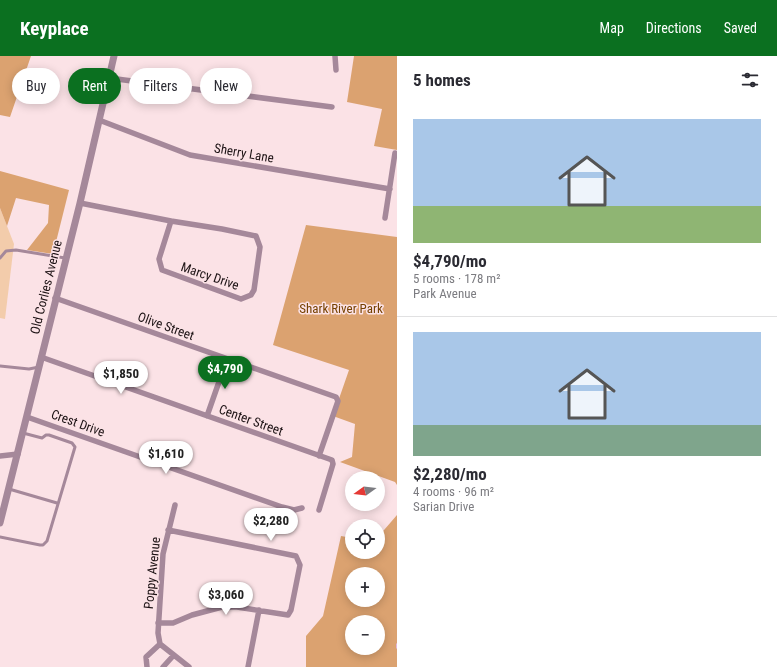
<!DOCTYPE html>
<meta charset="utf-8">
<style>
:root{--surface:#fff;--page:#f7f7f7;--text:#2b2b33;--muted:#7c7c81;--line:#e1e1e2;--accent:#0b7020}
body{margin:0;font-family:"Roboto Condensed",sans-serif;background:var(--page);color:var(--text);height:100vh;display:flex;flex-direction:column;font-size:15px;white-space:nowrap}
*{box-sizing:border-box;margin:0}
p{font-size:13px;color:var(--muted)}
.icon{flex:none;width:22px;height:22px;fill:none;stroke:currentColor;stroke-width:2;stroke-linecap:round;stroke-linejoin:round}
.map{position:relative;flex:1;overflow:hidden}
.details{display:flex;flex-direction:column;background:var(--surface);width:380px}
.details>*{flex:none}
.banner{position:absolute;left:12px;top:12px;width:325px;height:36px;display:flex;gap:8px}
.needle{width:26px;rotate:255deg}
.fabs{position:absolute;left:345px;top:415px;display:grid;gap:8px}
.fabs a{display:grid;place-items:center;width:40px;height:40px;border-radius:50%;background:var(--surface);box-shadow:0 2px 10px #0003;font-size:20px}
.price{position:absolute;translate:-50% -34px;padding:0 9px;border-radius:14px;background:#fff;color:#222;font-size:13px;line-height:26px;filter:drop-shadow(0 1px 2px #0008)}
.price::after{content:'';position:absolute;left:50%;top:24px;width:12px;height:9px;margin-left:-6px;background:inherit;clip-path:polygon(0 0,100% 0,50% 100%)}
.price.active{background:var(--accent);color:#fff}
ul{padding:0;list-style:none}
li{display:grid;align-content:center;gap:8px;height:212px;padding:0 16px}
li+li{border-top:1px solid var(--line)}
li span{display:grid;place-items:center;height:124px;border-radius:0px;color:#555}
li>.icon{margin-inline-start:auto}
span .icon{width:72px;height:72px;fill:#fffc;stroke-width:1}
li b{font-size:17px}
h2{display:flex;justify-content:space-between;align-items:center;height:48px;padding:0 16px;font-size:17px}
.tag{padding:0 14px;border-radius:18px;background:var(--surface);box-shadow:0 2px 10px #0003;font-size:14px;line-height:36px}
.tag.active{background:var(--accent);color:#fff}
header{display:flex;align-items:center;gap:24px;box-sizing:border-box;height:56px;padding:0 20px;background:var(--accent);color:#fff}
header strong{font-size:19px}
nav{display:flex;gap:22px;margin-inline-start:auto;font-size:14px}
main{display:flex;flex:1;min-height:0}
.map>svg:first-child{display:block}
</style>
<header>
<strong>Keyplace</strong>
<nav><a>Map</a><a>Directions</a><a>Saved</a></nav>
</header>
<main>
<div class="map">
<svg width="397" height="611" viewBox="0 0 397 611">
<rect width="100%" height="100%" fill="#fbe2e6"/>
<!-- green -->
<path fill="#f3ccab" d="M 0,152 L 14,188 L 5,263 L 0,262 Z"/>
<!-- forest -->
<path fill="#dba270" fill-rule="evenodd" d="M 0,0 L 31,0 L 10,61 L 0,59 Z
M 354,0 L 397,0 L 397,94 L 374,90 L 382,53 L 347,46 Z
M 0,115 L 69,134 L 53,198 L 27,194 L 48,167 L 49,149 L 16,142 L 7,170 L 0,152 Z
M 306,169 L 397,181 L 397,429 L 395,426 L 340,406 L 352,401 L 355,368 L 333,360 L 349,314 L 273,289 Z
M 397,459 L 397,611 L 306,611 L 306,580 L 323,560 L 341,480 L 352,482 L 352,496 L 378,496 L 378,481 ZM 352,518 L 378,518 L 378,544 L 352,544 ZM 352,566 L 378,566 L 378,592 L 352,592 Z"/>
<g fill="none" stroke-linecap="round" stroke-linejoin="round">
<!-- stream -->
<path stroke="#e3bdfc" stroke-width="1.5" d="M 397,588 L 397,592"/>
<!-- service -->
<path stroke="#a5889a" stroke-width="3" d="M 0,202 L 6,195 L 16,194 L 65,202
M 0,310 L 29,313 L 39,311
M 9,433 L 57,447
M 0,481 L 40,489 L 43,489 L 47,485 L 75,391 L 72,387 L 49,379 L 46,379 L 42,382 L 23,377"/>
<!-- minor -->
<path stroke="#a5889a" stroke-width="5.5" d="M 335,0 L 336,14
M 109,22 L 332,51
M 99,64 L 190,99 L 390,133
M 80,147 L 171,165
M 385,162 L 395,97
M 171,165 L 222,173 L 256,180 L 260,191 L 254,234 L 251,239 L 241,243 L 162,214 L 159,203 Z
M 55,242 L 336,341 L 338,345 L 319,400
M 41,301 L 332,404 L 333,408 L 319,454
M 207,360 L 227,303
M 27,361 L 282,451 L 294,454 L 302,452
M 0,400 L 18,398
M 175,449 L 163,498 L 158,577 L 160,588 L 189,611
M 158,567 L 173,567 L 192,559 L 222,551 L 237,551 L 288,559 L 291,554 L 300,509 L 296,500 L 168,474
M 147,611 L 146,601 L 160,588
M 163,611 L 173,600
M 248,611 L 259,554"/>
<!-- tertiary -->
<path stroke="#a5889a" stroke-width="7" d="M 0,467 L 80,147 L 114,0"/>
</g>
<g text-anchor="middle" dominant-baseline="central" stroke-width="3" stroke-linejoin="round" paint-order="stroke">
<!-- street labels -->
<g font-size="13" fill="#1b1113" stroke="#fbe2e6">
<text transform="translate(244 97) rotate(10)">Sherry Lane</text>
<text transform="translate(210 220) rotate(19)">Marcy Drive</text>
<text transform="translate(46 231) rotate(-76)">Old Corlies Avenue</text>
<text transform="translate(166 270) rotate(20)">Olive Street</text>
<text transform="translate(251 364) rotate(20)">Center Street</text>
<text transform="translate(78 367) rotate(20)">Crest Drive</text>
<text transform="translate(152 517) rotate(-84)">Poppy Avenue</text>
</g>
<!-- park labels -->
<g font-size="13" fill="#754100" stroke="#fbe2e6">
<text x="341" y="252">Shark River Park</text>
</g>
</g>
</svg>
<div class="fabs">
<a><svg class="needle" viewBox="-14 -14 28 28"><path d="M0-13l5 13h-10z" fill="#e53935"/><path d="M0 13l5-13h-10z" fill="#7c7c81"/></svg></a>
<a><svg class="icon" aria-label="locate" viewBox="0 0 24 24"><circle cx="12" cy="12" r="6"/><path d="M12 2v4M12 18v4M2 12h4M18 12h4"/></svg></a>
<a>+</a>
<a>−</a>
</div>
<b class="price active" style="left:225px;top:334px">$4,790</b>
<b class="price" style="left:121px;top:339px">$1,850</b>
<b class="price" style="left:166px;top:419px">$1,610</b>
<b class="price" style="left:271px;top:486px">$2,280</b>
<b class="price" style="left:226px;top:560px">$3,060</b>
<div class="banner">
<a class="tag">Buy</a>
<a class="tag active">Rent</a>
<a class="tag">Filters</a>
<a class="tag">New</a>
</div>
</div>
<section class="details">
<h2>5 homes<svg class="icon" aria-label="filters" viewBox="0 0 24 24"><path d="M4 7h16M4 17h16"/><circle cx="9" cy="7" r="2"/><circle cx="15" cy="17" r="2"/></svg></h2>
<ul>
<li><span style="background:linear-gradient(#a9c7e8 70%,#8fb573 0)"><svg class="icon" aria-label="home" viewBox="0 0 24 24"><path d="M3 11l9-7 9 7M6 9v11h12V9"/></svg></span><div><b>$4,790/mo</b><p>5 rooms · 178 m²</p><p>Park Avenue</p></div></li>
<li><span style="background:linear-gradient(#a9c7e8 75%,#7fa58c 0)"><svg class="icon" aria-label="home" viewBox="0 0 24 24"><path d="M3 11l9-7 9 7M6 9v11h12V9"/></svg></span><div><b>$2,280/mo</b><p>4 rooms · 96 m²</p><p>Sarian Drive</p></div></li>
</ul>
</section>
</main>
